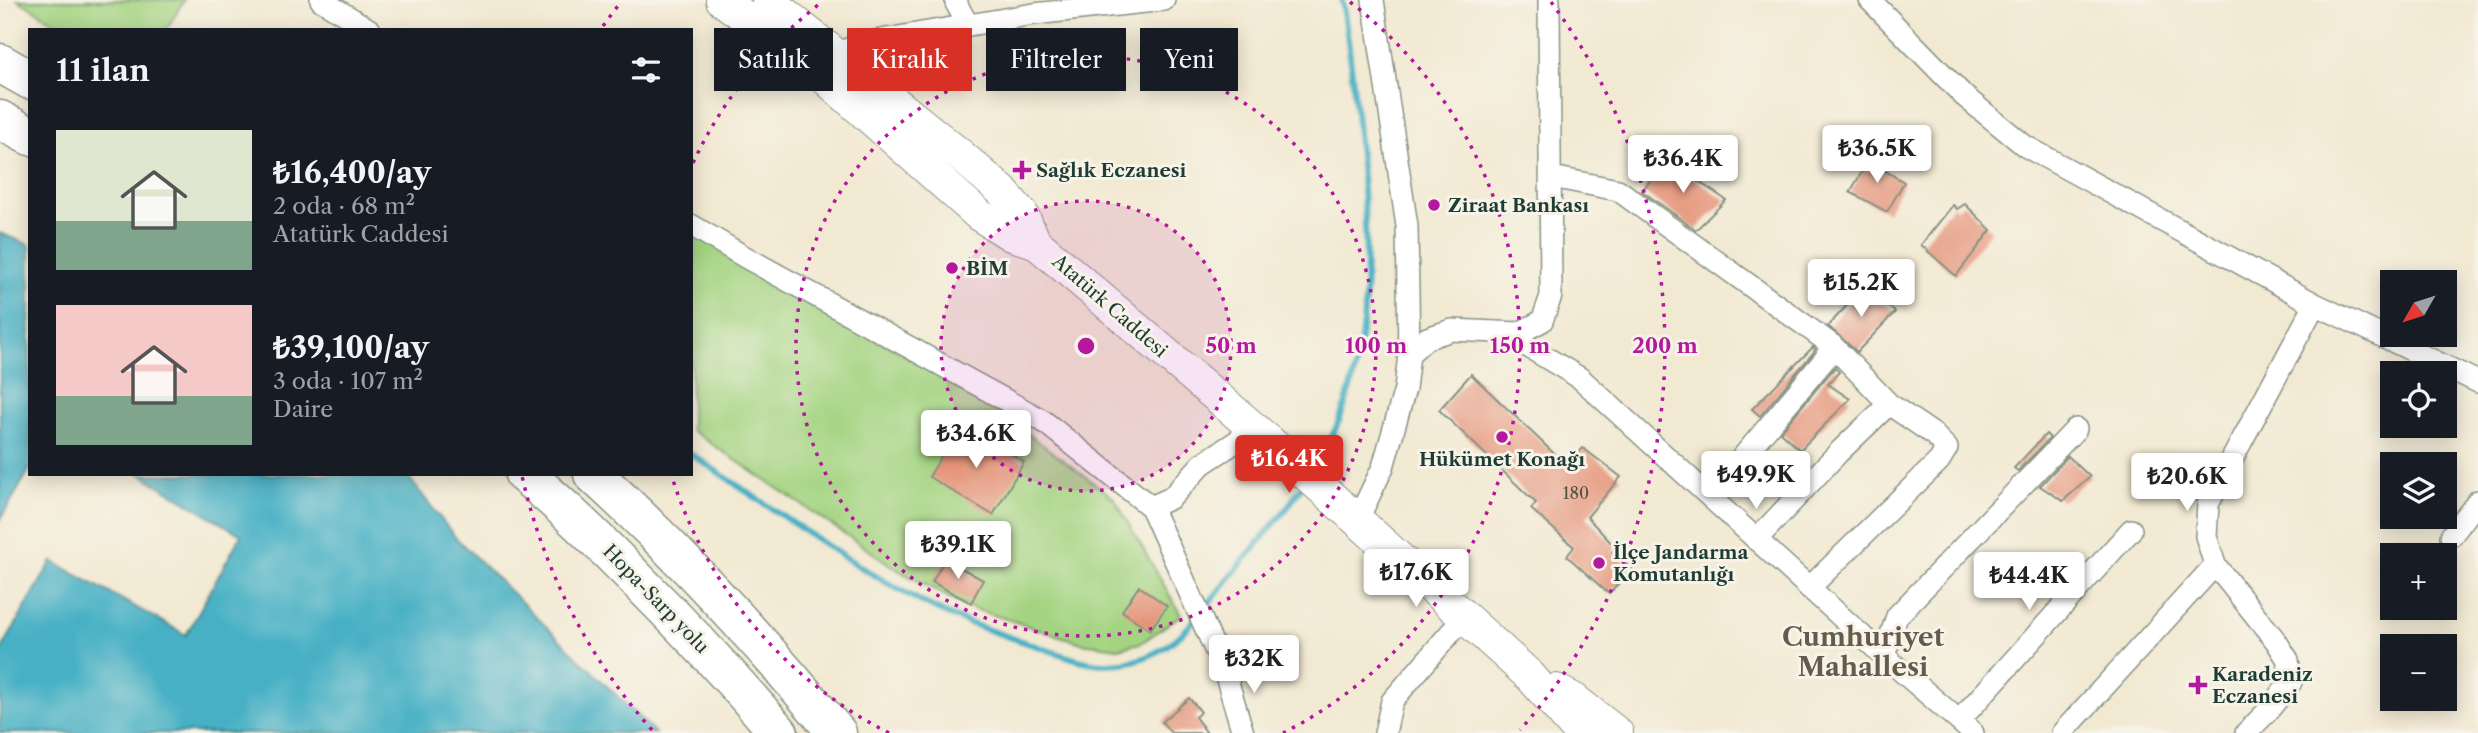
<!DOCTYPE html>
<html lang="tr">
<meta charset="utf-8">
<style>
:root{--surface:#171b24;--page:#242831;--text:#f1f3f6;--muted:#9ea1a6;--accent:#d93025}
body{margin:0;font-family:"Libre Caslon Text",serif;background:var(--page);color:var(--text);height:100vh;display:flex;flex-direction:column;font-size:26px;white-space:nowrap}
*{box-sizing:border-box;margin:0}
p{font-size:23px;color:var(--muted)}
.icon{flex:none;width:38px;height:38px;fill:none;stroke:currentColor;stroke-width:2;stroke-linecap:round;stroke-linejoin:round}
.map{position:relative;flex:1;overflow:hidden}
.side{position:absolute;left:28px;top:28px;width:665px;height:448px;display:flex;flex-direction:column;background:var(--surface);border-radius:0px;box-shadow:0 4px 18px #0003}
.side>*{flex:none}
.banner{position:absolute;left:714px;top:28px;width:665px;height:63px;display:flex;gap:14px}
.needle{width:46px;rotate:231deg}
.controls{position:absolute;left:2380px;top:270px;display:grid;gap:14px}
.controls a{display:grid;place-items:center;width:77px;height:77px;border-radius:0px;background:var(--surface);box-shadow:0 4px 18px #0003;font-size:35px}
.price{position:absolute;translate:-50% -60px;padding:0 16px;border-radius:7px;background:#fff;color:#222;font-size:23px;line-height:46px;filter:drop-shadow(0 2px 4px #0008)}
.price::after{content:'';position:absolute;left:50%;top:42px;width:21px;height:16px;margin-left:-10px;background:inherit;clip-path:polygon(0 0,100% 0,50% 100%)}
.price.on{background:var(--accent);color:#fff}
ul{padding:0;list-style:none}
li{display:flex;align-items:center;gap:21px;height:175px;padding:0 28px}
li span{display:grid;place-items:center;flex:none;width:196px;height:140px;border-radius:0px;color:#555}
li>.icon{margin-inline-start:auto}
span .icon{width:84px;height:84px;fill:#fffc;stroke-width:1}
li b{font-size:30px}
h2{display:flex;justify-content:space-between;align-items:center;height:84px;padding:0 28px;font-size:30px}
.pill{padding:0 24px;border-radius:0px;background:var(--surface);box-shadow:0 4px 18px #0003;font-size:24px;line-height:63px}
.pill.on{background:var(--accent);color:#fff}
.map>svg:first-child{display:block}
</style>
<div class="map">
<svg width="2478" height="733" viewBox="0 0 2478 733">
<rect width="100%" height="100%" fill="#f7f3e8"/>
<filter id="ink" filterUnits="userSpaceOnUse"><feTurbulence type="fractalNoise" baseFrequency=".0143" numOctaves="2"/><feDisplacementMap in="SourceGraphic" scale="14" xChannelSelector="R" yChannelSelector="G"/><feConvolveMatrix kernelMatrix="1 2 1 2 8 2 1 2 1" color-interpolation-filters="sRGB"/></filter>
<filter id="wash" filterUnits="userSpaceOnUse"><feTurbulence type="fractalNoise" baseFrequency=".00686" numOctaves="4" result="noise"/><feDisplacementMap in="SourceGraphic" scale="28" xChannelSelector="R" yChannelSelector="G"/><feGaussianBlur stdDeviation="1.57" result="paint"/><feColorMatrix in="noise" values="0 0 0 0 0 0 0 0 0 0 0 0 0 0 0 0 0 1.4 0 .05"/><feComposite in="paint" operator="in"/></filter>
<g filter="url(#wash)">
<rect width="100%" height="100%" fill="#f2e9d2"/>
<!-- green -->
<path fill="#a4d482" stroke="#62885b" stroke-width="2" d="M 18,0 L 184,0 L 166,30 L 68,30 Z
M 691,231 L 981,399 L 1114,498 L 1181,615 L 1141,643 L 1118,648 L 1082,643 L 965,606 L 901,572 L 691,430 Z"/>
<!-- water -->
<path fill="#46b0c5" stroke="#32767c" stroke-width="2" d="M 0,233 L 30,245 L 30,469 L 0,520 Z
M 140,474 L 406,474 L 456,538 L 655,733 L 0,733 L 0,652 L 52,561 L 186,635 L 241,535 Z"/>
<g fill="none" stroke-linecap="round" stroke-linejoin="round">
<!-- stream -->
<path stroke="#46b0c5" stroke-width="6" d="M 691,454 C 768,505 843,561 924,603 C 958,621 997,633 1033,645 C 1054,652 1084,664 1105,664 C 1144,665 1173,647 1196,618
M 1313,469 C 1375,379 1370,258 1360,154 C 1355,102 1351,51 1342,0
M 1203,610 L 1287,508 L 1303,484"/>
</g>
<g id="blocks">
<!-- building -->
<path fill="#e5947a" d="M 1871,157 L 1886,164 L 1884,170 L 1904,182 L 1887,212 L 1850,192 Z
M 1666,160 L 1726,200 L 1696,230 L 1642,191 Z
M 1965,204 L 1991,230 L 1956,276 L 1921,245 L 1953,205 L 1957,209 Z
M 1864,287 L 1895,312 L 1857,352 L 1828,326 Z
M 1813,347 L 1815,349 L 1814,352 L 1760,416 L 1752,409 Z
M 1835,367 L 1839,372 L 1828,384 L 1850,399 L 1800,450 L 1780,432 Z
M 1471,374 L 1567,466 L 1583,448 L 1621,477 L 1587,517 L 1616,548 L 1612,552 L 1632,569 L 1609,594 L 1567,556 L 1574,547 L 1531,509 L 1536,503 L 1439,410 Z
M 960,424 L 1024,462 L 993,515 L 929,477 Z
M 2046,434 L 2050,438 L 2018,471 L 2014,468 Z
M 2068,456 L 2090,477 L 2063,501 L 2040,486 Z
M 945,559 L 983,580 L 971,603 L 932,582 Z
M 1139,586 L 1167,606 L 1150,630 L 1122,611 Z
M 1189,698 L 1201,712 L 1195,717 L 1207,733 L 1171,733 L 1162,722 Z"/>
</g>
</g>
<g filter="url(#ink)">
<use href="#blocks" fill-opacity="0" stroke="#889383" stroke-width="2"/>
<g fill="none" stroke-linecap="round" stroke-linejoin="round">
<defs>
<path id="street" d="M 321,0 L 370,30
M 957,0 L 956,3 L 968,25
M 1870,0 L 1964,96 L 2025,146 L 2315,304 L 2478,382
M 847,63 L 845,51 L 857,44 L 1034,14 L 1164,0
M 1552,177 L 1618,190 L 1832,345 L 1889,404 L 1933,434 L 1947,448 L 1939,461 L 1809,588
M 691,225 L 745,257 L 1042,420 L 1151,507 L 1171,498 L 1202,464 L 1254,430
M 1507,334 L 1580,378 L 1884,656 L 1973,733
M 1409,354 L 1427,338 L 1452,330 L 1519,333 L 1542,321 L 1551,296 L 1549,0
M 1710,496 L 1825,359 L 1832,345
M 1151,507 L 1224,669 L 1243,733
M 1357,521 L 1383,467 L 1405,389 L 1409,354 L 1407,226 L 1373,0
M 2451,536 L 2478,501
M 1756,540 L 1838,453 L 1889,404
M 1884,656 L 1897,616 L 2076,429
M 1959,721 L 2131,530
M 1385,733 L 1392,701 L 1464,617
M 2062,733 L 2215,565
M 2246,733 L 2267,712 L 2291,682 L 2288,660 L 2276,641 L 2215,565 L 2206,536 L 2208,504 L 2315,304"/>
<path id="secondary" d="M 722,0 L 814,68 L 979,215 L 1011,235 L 1035,242
M 768,0 L 959,154 L 1002,191 L 1022,214 L 1035,242 L 1277,448 L 1530,676 L 1580,733
M 1556,690 L 1575,700 L 1617,733"/>
<path id="highway" d="M 0,63 L 30,80
M 0,120 L 30,136
M 524,474 C 566,508 604,546 641,584 C 689,632 735,681 779,733
M 593,474 C 681,554 761,642 837,733"/>
</defs>
<!-- street casing -->
<use href="#street" stroke="#889383" stroke-width="24"/>
<!-- secondary casing -->
<use href="#secondary" stroke="#889383" stroke-width="34"/>
<!-- highway casing -->
<use href="#highway" stroke="#889383" stroke-width="41"/>
<!-- street -->
<use href="#street" stroke="#fff" stroke-width="21"/>
<!-- secondary -->
<use href="#secondary" stroke="#fff" stroke-width="32"/>
<!-- highway -->
<use href="#highway" stroke="#fff" stroke-width="38"/>
</g>
</g>
<!-- distance rings -->
<circle cx="1086" cy="346" r="145" fill="#b5179e" fill-opacity=".12"/>
<g fill="none" stroke="#b5179e" stroke-width="3.5" stroke-dasharray="3.5 7">
<circle cx="1086" cy="346" r="145"/>
<circle cx="1086" cy="346" r="290"/>
<path d="M889 733A434 434 0 0 1 672 477M693 163A434 434 0 0 1 822 2M1350 2A434 434 0 0 1 1283 733"/>
<path d="M652 730A579 579 0 0 1 522 476M603 26A579 579 0 0 1 621 2M1551 2A579 579 0 0 1 1520 730"/>
</g>
<!-- markers -->
<g fill="#b5179e" stroke="#f7f3e8" stroke-width="2.5">
<path d="M1018.5 159.5h7v7h7v7h-7v7h-7v-7h-7v-7h7z"/>
<circle cx="1434" cy="205" r="7"/>
<circle cx="952" cy="268" r="7"/>
<circle cx="1502" cy="437" r="7"/>
<circle cx="1599" cy="563" r="7"/>
<path d="M2194.5 674.5h7v7h7v7h-7v7h-7v-7h-7v-7h7z"/>
</g>
<g text-anchor="middle" dominant-baseline="central" stroke-width="6" stroke-linejoin="round" paint-order="stroke">
<!-- number labels -->
<g font-size="16" fill="#505346">
<text x="1576" y="493">180</text>
</g>
<!-- poi labels -->
<g font-size="19" font-weight="bold" fill="#1f3d34" stroke="#f7f3e8" text-anchor="start">
<text x="1036" y="170">Sağlık Eczanesi</text>
<text x="1448" y="205">Ziraat Bankası</text>
<text x="966" y="268">BİM</text>
<text x="1502" y="459" text-anchor="middle">Hükümet Konağı</text>
<text x="1613" y="552">İlçe Jandarma<tspan x="1613" dy="22">Komutanlığı</tspan></text>
<text x="2212" y="674">Karadeniz<tspan x="2212" dy="22">Eczanesi</tspan></text>
</g>
<!-- street labels -->
<g font-size="19" fill="#1f3d34" stroke="#f7f3e8">
<text transform="translate(1110 306) rotate(41)">Atatürk Caddesi</text>
<text transform="translate(656 599) rotate(46)">Hopa-Sarp yolu</text>
</g>
<!-- district labels -->
<g font-size="26" font-weight="bold" fill="#645b4c" stroke="#f7f3e8">
<text x="1863" y="637">Cumhuriyet<tspan x="1863" dy="30">Mahallesi</tspan></text>
</g>
</g>
<circle cx="1086" cy="346" r="10" fill="#b5179e" stroke="#f7f3e8" stroke-width="3.5"/>
<g font-size="21" text-anchor="middle" font-weight="bold" fill="#b5179e" stroke="#f7f3e8" stroke-width="6" stroke-linejoin="round" paint-order="stroke">
<text x="1231" y="353">50 m</text>
<text x="1376" y="353">100 m</text>
<text x="1520" y="353">150 m</text>
<text x="1665" y="353">200 m</text>
</g>
</svg>
<div class="controls">
<a><svg class="needle" viewBox="-14 -14 28 28"><path d="M0-13l5 13h-10z" fill="#e53935"/><path d="M0 13l5-13h-10z" fill="#9ea1a6"/></svg></a>
<a><svg class="icon" aria-label="locate" viewBox="0 0 24 24"><circle cx="12" cy="12" r="6"/><path d="M12 2v4M12 18v4M2 12h4M18 12h4"/></svg></a>
<a><svg class="icon" aria-label="layers" viewBox="0 0 24 24"><path d="M12 4l9 5-9 5-9-5zM3 14l9 5 9-5"/></svg></a>
<a>+</a>
<a>−</a>
</div>
<b class="price" style="left:1877px;top:185px">₺36.5K</b>
<b class="price" style="left:1683px;top:195px">₺36.4K</b>
<b class="price" style="left:1861px;top:319px">₺15.2K</b>
<b class="price" style="left:976px;top:470px">₺34.6K</b>
<b class="price on" style="left:1289px;top:495px">₺16.4K</b>
<b class="price" style="left:1756px;top:511px">₺49.9K</b>
<b class="price" style="left:2187px;top:513px">₺20.6K</b>
<b class="price" style="left:958px;top:581px">₺39.1K</b>
<b class="price" style="left:1416px;top:609px">₺17.6K</b>
<b class="price" style="left:2029px;top:612px">₺44.4K</b>
<b class="price" style="left:1254px;top:695px">₺32K</b>
<div class="banner">
<a class="pill">Satılık</a>
<a class="pill on">Kiralık</a>
<a class="pill">Filtreler</a>
<a class="pill">Yeni</a>
</div>
<section class="side">
<h2>11 ilan<svg class="icon" aria-label="filters" viewBox="0 0 24 24"><path d="M4 7h16M4 17h16"/><circle cx="9" cy="7" r="2"/><circle cx="15" cy="17" r="2"/></svg></h2>
<ul>
<li><span style="background:linear-gradient(#dfe7d0 65%,#7fa58c 0)"><svg class="icon" aria-label="home" viewBox="0 0 24 24"><path d="M3 11l9-7 9 7M6 9v11h12V9"/></svg></span><div><b>₺16,400/ay</b><p>2 oda · 68 m²</p><p>Atatürk Caddesi</p></div></li>
<li><span style="background:linear-gradient(#f6c9c9 65%,#7fa58c 0)"><svg class="icon" aria-label="home" viewBox="0 0 24 24"><path d="M3 11l9-7 9 7M6 9v11h12V9"/></svg></span><div><b>₺39,100/ay</b><p>3 oda · 107 m²</p><p>Daire</p></div></li>
</ul>
</section>
</div>
